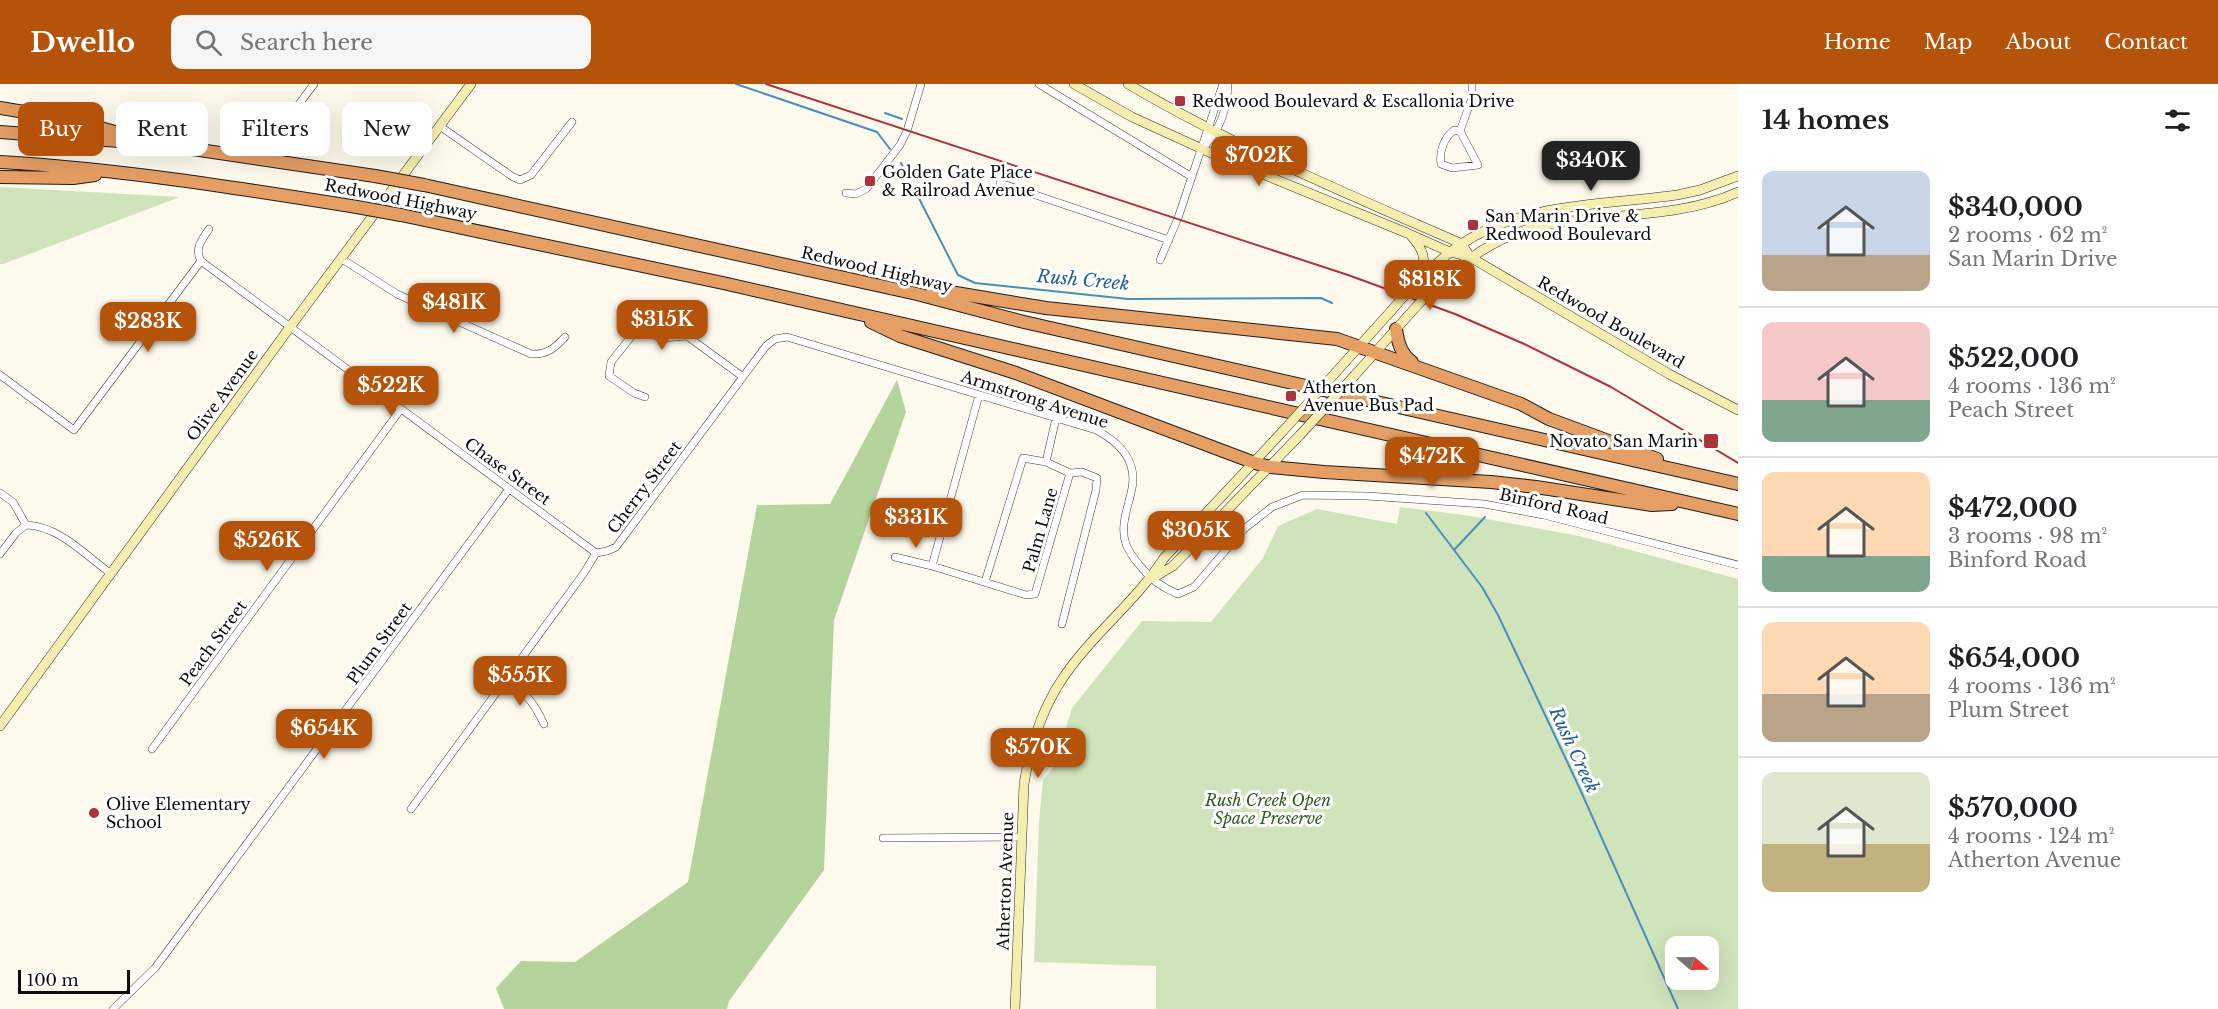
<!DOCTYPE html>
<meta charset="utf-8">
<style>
:root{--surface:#fff;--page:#f6f6f6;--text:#202124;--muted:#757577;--line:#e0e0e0;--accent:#b45309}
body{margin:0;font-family:"Libre Baskerville",serif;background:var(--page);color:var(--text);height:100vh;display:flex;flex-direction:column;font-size:22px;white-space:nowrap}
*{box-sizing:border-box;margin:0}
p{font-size:20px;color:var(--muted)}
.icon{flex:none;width:33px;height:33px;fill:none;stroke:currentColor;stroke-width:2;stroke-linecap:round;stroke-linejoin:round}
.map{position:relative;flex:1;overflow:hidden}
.side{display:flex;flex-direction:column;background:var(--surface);width:480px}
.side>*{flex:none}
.hud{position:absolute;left:18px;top:18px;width:570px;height:54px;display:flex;gap:12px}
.needle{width:39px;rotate:110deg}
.buttons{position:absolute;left:1665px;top:852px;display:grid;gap:12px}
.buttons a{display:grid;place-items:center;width:54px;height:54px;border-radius:12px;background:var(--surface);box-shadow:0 6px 24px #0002;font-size:30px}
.scale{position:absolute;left:18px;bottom:15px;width:112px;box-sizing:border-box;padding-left:6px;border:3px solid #0c0c0c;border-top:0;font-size:16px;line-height:21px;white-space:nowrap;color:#0c0c0c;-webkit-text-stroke:4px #fff;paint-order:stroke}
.price{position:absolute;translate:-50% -51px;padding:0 14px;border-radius:12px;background:var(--accent);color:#fff;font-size:20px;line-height:39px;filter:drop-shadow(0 2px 3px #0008)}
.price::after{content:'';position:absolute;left:50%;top:36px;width:18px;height:14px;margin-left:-9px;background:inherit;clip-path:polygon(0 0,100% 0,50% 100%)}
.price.current{background:#222;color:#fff}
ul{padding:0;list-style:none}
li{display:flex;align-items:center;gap:18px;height:150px;padding:0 24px}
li+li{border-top:2px solid var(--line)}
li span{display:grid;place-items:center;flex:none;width:168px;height:120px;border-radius:12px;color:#555}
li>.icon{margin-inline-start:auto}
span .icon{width:72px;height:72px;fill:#fffc;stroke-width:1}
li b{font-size:26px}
h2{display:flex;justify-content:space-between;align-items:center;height:72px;padding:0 24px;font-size:26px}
.chip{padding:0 21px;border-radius:12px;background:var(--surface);box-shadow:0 6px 24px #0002;font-size:21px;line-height:54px}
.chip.current{background:var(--accent);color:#fff}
header{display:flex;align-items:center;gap:36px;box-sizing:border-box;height:84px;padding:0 30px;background:var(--accent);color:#fff}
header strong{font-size:28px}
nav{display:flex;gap:33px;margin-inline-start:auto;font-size:21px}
.search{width:420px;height:54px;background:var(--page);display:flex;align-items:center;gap:15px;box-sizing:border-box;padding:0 21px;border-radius:12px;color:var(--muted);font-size:22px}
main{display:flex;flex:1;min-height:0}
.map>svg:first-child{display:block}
</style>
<header>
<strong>Dwello</strong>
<div class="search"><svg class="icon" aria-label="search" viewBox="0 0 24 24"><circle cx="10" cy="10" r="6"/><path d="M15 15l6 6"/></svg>Search here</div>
<nav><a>Home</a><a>Map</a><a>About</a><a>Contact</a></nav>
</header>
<main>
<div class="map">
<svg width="1738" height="925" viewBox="0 0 1738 925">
<rect width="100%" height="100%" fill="#fdfaed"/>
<!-- green -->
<path fill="#d0e4bb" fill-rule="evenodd" d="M 0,103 L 180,113 L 3,180 L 0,180 Z
M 1400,423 L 1471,432 L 1579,452 L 1738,495 L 1738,925 L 1156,925 L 1156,882 L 1034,878 L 1039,738 L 1043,696 L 1055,681 L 1072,624 L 1142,537 L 1211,538 L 1263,474 L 1278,442 L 1317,425 L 1397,440 ZM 1676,862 L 1708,862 L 1708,896 L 1676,896 Z"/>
<!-- forest -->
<path fill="#b5d39c" d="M 897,296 L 906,328 L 834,536 L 824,786 L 729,917 L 727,925 L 504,925 L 496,904 L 521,877 L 575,878 L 688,798 L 757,421 L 830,420 Z"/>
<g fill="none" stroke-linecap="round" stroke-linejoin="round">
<!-- stream -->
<path stroke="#468fbe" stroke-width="2" d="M 736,0 L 877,48 L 890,65
M 885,29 L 902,35
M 901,79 L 958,191 L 975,199 L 1128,215 L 1321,214 L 1332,219
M 1426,429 L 1482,503 L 1498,531 L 1579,703 L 1678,925
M 1454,466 L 1485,433"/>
<defs>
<path id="street" d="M 1039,0 L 1192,93
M 287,36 L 314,0
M 441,43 L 513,93 L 520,96 L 531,91 L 572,38
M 1460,47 L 1454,46 C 1444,54 1439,67 1441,80 L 1452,84 L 1478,81 L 1460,47 L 1472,14 L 1472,0
M 1204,63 C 1221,44 1227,25 1228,0
M 1000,99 L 1169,156
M 846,109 L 856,110 L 866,105 L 900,61 L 907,47 L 921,0
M 209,145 C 202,156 194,164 201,177 L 596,469
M 342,175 L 397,210 L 531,270 C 547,271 555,264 565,253
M 1160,176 L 1178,134 L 1223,0
M 0,291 L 74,346 L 201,177
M 645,313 L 634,309 L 609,292 L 611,278 L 634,249 L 643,247 L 663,254 L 687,252 L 743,293
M 1046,378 L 1056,334
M 0,409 L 13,418 L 26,441
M 0,470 L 16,449 L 26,441 C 59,442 84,470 110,489
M 895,473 L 932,482 L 1026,511 L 1035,510 L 1070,389 L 1046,378 L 1023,374 L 985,498
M 932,482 L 979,311
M 1062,540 L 1096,406 L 1097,394 L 1082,388 L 1070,389
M 506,598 C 527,610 533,617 544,640
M 152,665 L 401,325
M 411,725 L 584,489 L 596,469 L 607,467 L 616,463 L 766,262 L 775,255 L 787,253 L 1096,346 C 1121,359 1139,379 1131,409 C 1127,426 1120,443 1126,460 C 1129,469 1135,476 1141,483 C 1151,496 1163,504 1178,510 L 1194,503 L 1244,445 L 1272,423 L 1303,411 L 1367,412 L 1484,420 L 1544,431 L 1738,481
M 883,754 L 1021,753
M 113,925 L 155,884 L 509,405"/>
<path id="secondary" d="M 1074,0 L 1132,33 L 1211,69 L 1407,149 L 1450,168 L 1470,173 L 1669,290 L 1738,326
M 1128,0 C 1235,63 1348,110 1462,160 L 1470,173
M 1412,153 C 1424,166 1425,174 1423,192
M 1418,196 C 1432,184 1445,171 1460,161 C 1523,118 1605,121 1677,111 L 1700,106 L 1738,92
M 1434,203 C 1464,176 1499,151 1540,142 C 1605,128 1676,136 1738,108
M 1337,287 L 1391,227
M 1355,291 L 1406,234
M 1153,494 L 1173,482 L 1300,351
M 0,642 L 290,243 L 471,0
M 1015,925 L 1024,700 C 1030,663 1040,629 1061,597 C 1090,552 1135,519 1164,474 L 1283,347"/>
<path id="highway" d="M 0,24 L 72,36 L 129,52
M 0,48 L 159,60 L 375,92
M 0,78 C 120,85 238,104 357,123
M 0,93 L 73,94 L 95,91
M 424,101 L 917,210 L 1024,238 L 1738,400
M 401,131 L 723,199 L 1738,430
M 932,209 L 950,208 L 1046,224 L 1337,255 L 1521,320 L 1549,335 L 1657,375
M 871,238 L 900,252 L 1016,289 L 1255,379 L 1270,383 L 1324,388 L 1491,398 L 1536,403 L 1652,421 L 1672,420
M 1396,245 C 1398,259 1401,270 1412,278"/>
</defs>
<!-- street casing -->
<use href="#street" stroke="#3f3f3f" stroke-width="8"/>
<!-- secondary casing -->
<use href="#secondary" stroke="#2e2e2e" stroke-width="10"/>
<!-- highway casing -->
<use href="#highway" stroke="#1d1d1d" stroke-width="14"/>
<!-- street -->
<use href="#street" stroke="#fff" stroke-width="7"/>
<!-- secondary -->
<use href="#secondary" stroke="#f6eeaf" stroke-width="9"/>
<!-- highway -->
<use href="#highway" stroke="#e59e64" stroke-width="12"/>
<!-- rail -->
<path stroke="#ad333a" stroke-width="2" d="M 766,0 L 1348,191 L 1455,230 L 1522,259 L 1611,303 L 1738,379"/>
<defs>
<path id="secondary-bridge" d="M 1391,227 L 1418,196
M 1406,234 L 1434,203
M 1283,347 L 1337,287
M 1300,351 L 1355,291"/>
<path id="highway-bridge" d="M 375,92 L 424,101
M 357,123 L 401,131"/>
</defs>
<!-- secondary-bridge casing -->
<use href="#secondary-bridge" stroke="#2e2e2e" stroke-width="10" stroke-linecap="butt"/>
<!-- highway-bridge casing -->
<use href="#highway-bridge" stroke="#1d1d1d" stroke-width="14" stroke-linecap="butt"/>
<!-- secondary-bridge -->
<use href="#secondary-bridge" stroke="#f6eeaf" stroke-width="9"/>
<!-- highway-bridge -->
<use href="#highway-bridge" stroke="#e59e64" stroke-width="12"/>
</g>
<!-- markers -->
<g fill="#ad333a" stroke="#fff" stroke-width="2">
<rect x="1174" y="11" width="12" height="12" rx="3"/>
<rect x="864" y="91" width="12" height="12" rx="3"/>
<rect x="1467" y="135" width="12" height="12" rx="3"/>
<rect x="1285" y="306" width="12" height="12" rx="3"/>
<rect x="1703" y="349" width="16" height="16" rx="3"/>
<circle cx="94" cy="729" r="6"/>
</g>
<g text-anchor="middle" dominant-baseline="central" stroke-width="6" stroke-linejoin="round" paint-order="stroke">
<!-- poi labels -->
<g font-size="16" fill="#0c0c0c" stroke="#fff" text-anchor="start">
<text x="1192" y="17">Redwood Boulevard &amp; Escallonia Drive</text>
<text x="882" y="88">Golden Gate Place<tspan x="882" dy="18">&amp; Railroad Avenue</tspan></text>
<text x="1485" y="132">San Marin Drive &amp;<tspan x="1485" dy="18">Redwood Boulevard</tspan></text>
<text x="1303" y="303">Atherton<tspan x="1303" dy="18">Avenue Bus Pad</tspan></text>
<text x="1698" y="357" text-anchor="end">Novato San Marin</text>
<text x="106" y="720">Olive Elementary<tspan x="106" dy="18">School</tspan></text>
</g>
<!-- street labels -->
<g font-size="16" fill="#0c0c0c" stroke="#fff">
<text transform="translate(401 115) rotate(11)">Redwood Highway</text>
<text transform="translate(877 185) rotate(13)">Redwood Highway</text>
<text transform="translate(1611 238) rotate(30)">Redwood Boulevard</text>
<text transform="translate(222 311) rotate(-54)">Olive Avenue</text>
<text transform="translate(1035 315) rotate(18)">Armstrong Avenue</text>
<text transform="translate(508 387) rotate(36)">Chase Street</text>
<text transform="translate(644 403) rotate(-53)">Cherry Street</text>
<text transform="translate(1554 422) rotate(13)">Binford Road</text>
<text transform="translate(1040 446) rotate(-74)">Palm Lane</text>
<text transform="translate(213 559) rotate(-54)">Peach Street</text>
<text transform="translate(379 559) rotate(-54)">Plum Street</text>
<text transform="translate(1005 797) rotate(-88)">Atherton Avenue</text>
</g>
<!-- park labels -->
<g font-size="16" font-style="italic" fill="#305c24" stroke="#fff">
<text x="1268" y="716">Rush Creek Open<tspan x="1268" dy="18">Space Preserve</tspan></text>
</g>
<!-- water labels -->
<g font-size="18" font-style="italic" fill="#236190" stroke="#fff">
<text transform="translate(1083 196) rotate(5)">Rush Creek</text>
<text transform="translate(1574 666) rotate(65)">Rush Creek</text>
</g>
</g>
</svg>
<div class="buttons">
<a><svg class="needle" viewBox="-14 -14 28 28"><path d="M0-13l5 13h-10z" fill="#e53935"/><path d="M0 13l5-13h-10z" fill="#757577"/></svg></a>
</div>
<div class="scale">100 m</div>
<b class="price" style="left:1259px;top:103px">$702K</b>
<b class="price current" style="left:1591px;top:108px">$340K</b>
<b class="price" style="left:1430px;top:227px">$818K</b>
<b class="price" style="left:454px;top:250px">$481K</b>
<b class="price" style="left:662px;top:267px">$315K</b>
<b class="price" style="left:148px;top:269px">$283K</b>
<b class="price" style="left:391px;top:333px">$522K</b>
<b class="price" style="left:1432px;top:404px">$472K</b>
<b class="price" style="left:916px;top:465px">$331K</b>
<b class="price" style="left:1196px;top:478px">$305K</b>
<b class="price" style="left:267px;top:488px">$526K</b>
<b class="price" style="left:520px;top:623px">$555K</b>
<b class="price" style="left:324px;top:676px">$654K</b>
<b class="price" style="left:1038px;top:695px">$570K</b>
<div class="hud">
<a class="chip current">Buy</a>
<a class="chip">Rent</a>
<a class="chip">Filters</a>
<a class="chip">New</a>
</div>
</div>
<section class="side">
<h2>14 homes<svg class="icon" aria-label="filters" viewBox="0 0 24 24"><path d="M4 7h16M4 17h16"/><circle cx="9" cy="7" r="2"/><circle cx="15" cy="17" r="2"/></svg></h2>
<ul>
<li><span style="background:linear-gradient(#c9d6e8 70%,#b9a48a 0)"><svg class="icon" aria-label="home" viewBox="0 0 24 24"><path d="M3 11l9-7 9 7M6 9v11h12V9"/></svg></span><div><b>$340,000</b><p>2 rooms · 62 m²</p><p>San Marin Drive</p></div></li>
<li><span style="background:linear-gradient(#f6c9c9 65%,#7fa58c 0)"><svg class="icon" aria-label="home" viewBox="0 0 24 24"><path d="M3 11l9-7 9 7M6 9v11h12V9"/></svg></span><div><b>$522,000</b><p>4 rooms · 136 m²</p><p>Peach Street</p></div></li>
<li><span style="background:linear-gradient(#ffd9b3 70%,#7fa58c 0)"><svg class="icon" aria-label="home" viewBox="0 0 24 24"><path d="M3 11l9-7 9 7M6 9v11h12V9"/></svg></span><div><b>$472,000</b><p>3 rooms · 98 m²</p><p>Binford Road</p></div></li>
<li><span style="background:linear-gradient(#ffd9b3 60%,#b9a48a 0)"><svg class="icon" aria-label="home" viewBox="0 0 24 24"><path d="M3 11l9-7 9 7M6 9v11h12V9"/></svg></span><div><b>$654,000</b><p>4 rooms · 136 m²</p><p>Plum Street</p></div></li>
<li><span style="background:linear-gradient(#dfe7d0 60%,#c2b280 0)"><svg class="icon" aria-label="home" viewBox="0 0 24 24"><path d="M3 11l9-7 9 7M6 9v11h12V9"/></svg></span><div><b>$570,000</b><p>4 rooms · 124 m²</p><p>Atherton Avenue</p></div></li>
</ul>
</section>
</main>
